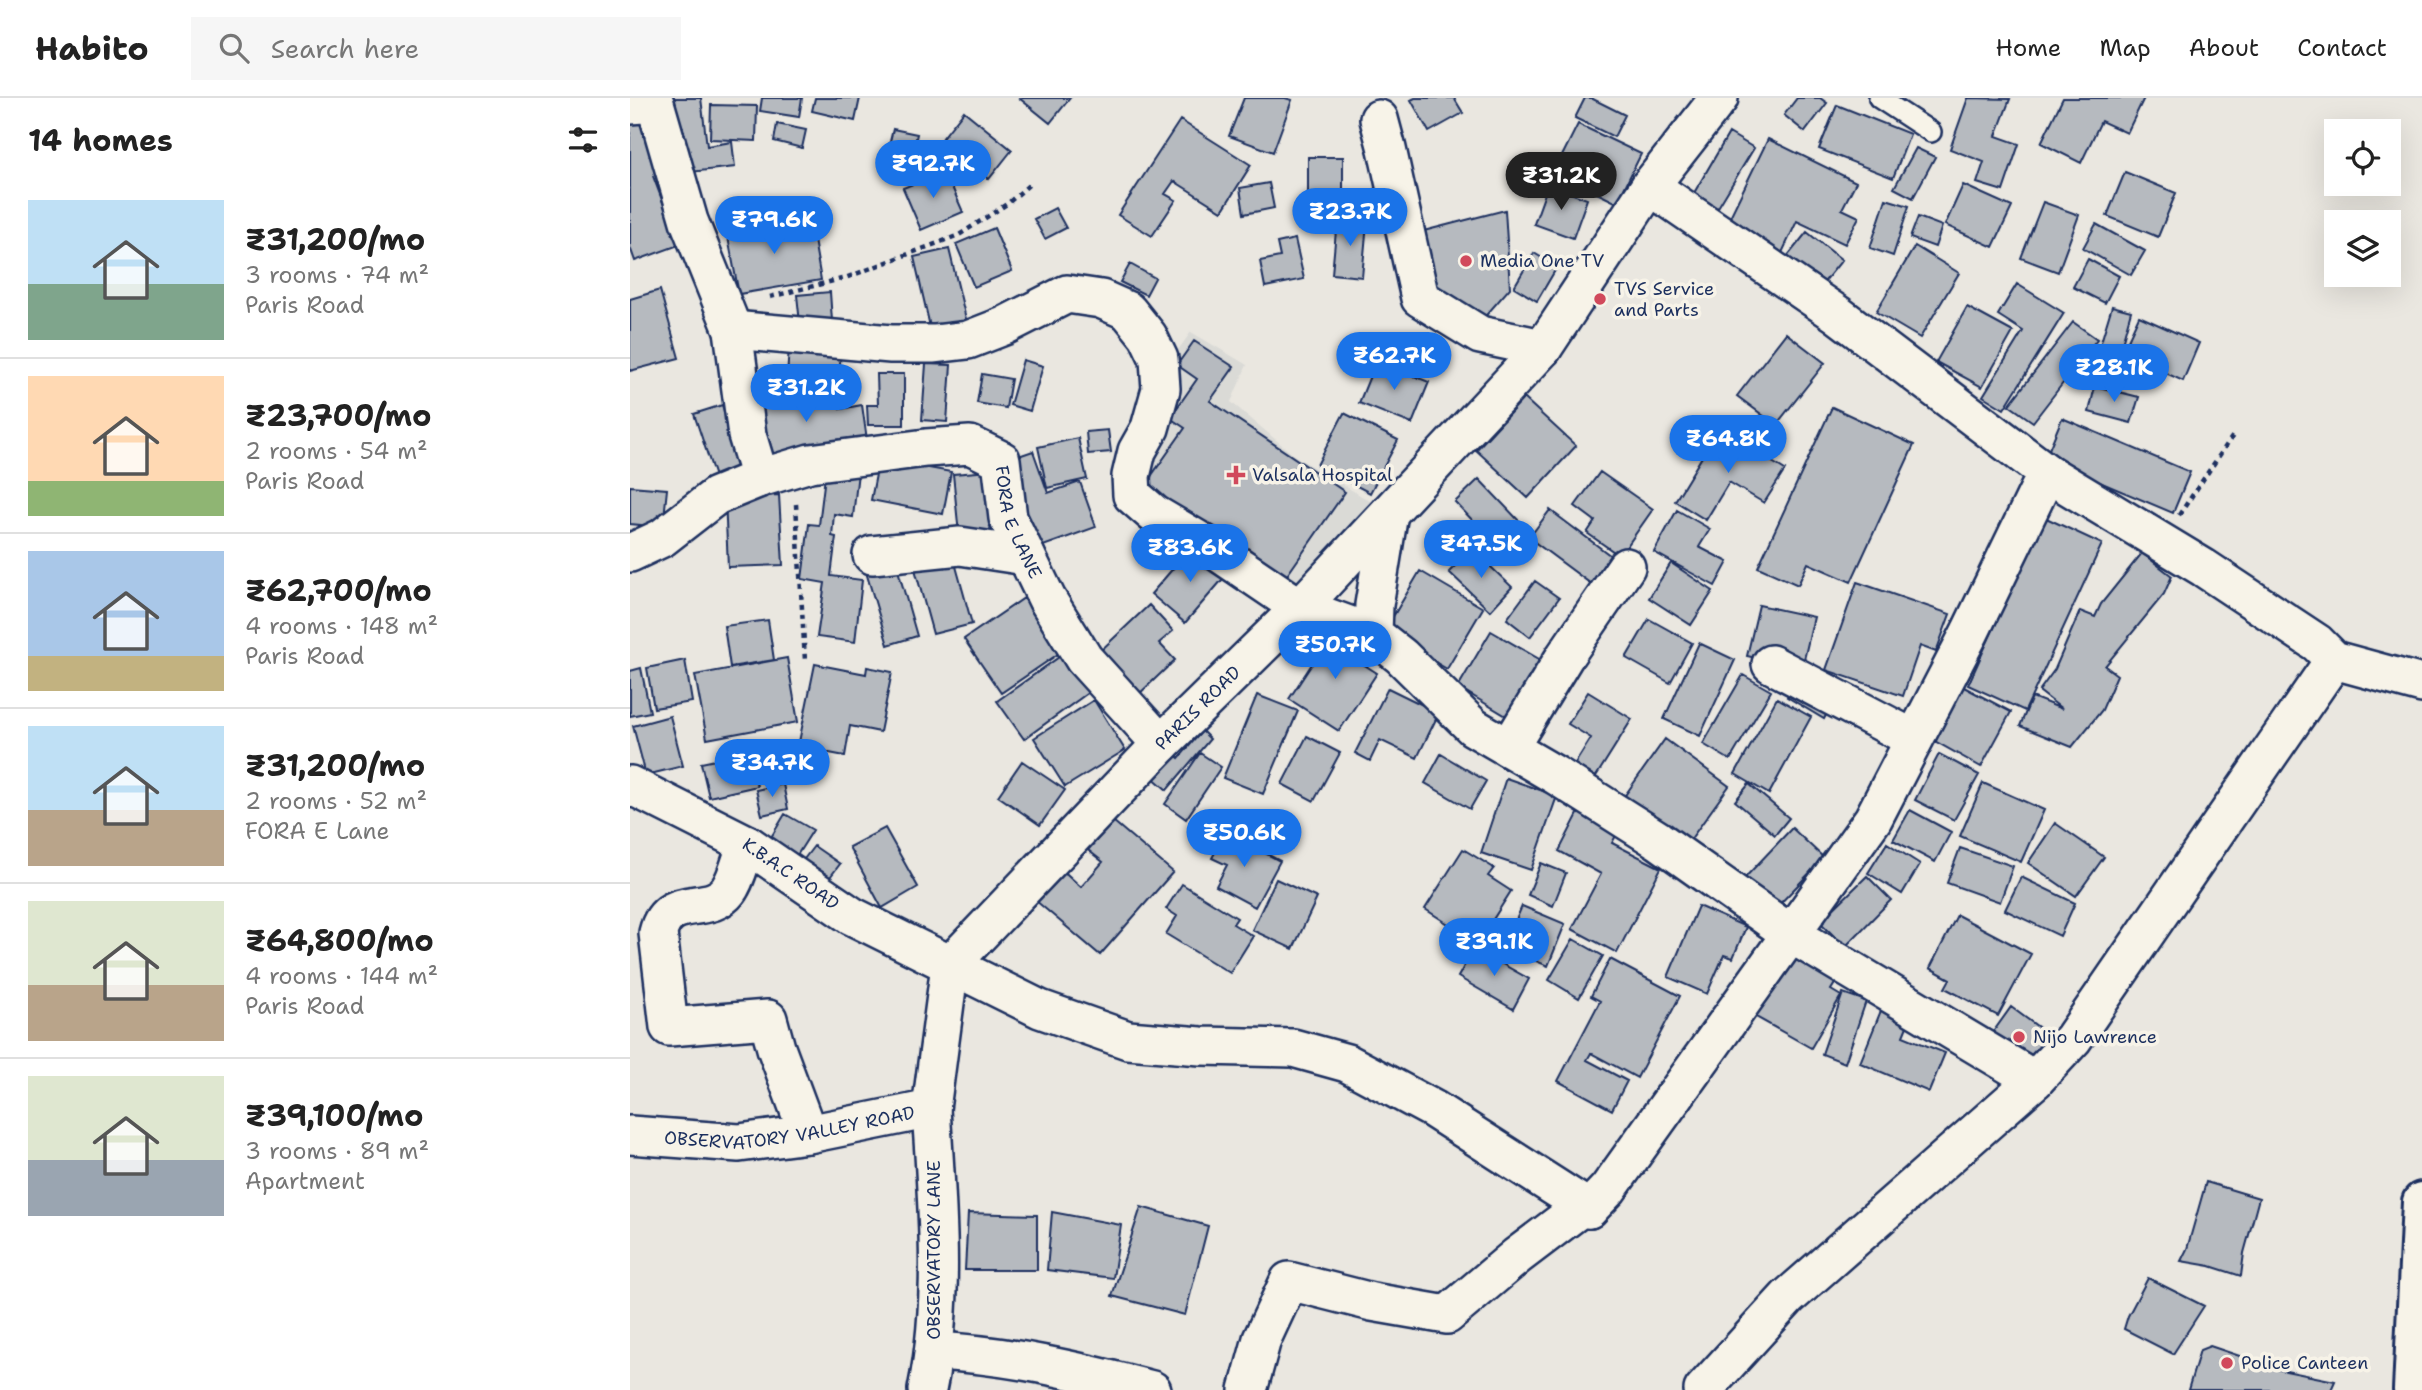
<!DOCTYPE html>
<meta charset="utf-8">
<style>
:root{--surface:#fff;--page:#f6f6f6;--text:#222;--muted:#767676;--line:#e0e0e0;--accent:#1a73e8}
body{margin:0;font-family:"Shantell Sans",sans-serif;background:var(--page);color:var(--text);height:100vh;display:flex;flex-direction:column;font-size:26px;white-space:nowrap}
*{box-sizing:border-box;margin:0}
p{font-size:23px;color:var(--muted)}
.icon{flex:none;width:38px;height:38px;fill:none;stroke:currentColor;stroke-width:2;stroke-linecap:round;stroke-linejoin:round}
.map{position:relative;flex:1;overflow:hidden}
.panel{display:flex;flex-direction:column;background:var(--surface);width:630px}
.panel>*{flex:none}
.controls{position:absolute;left:1694px;top:21px;display:grid;gap:14px}
.controls a{display:grid;place-items:center;width:77px;height:77px;border-radius:0px;background:var(--surface);box-shadow:0 7px 28px #0002;font-size:35px}
.price{position:absolute;translate:-50% -60px;padding:0 16px;border-radius:24px;background:var(--accent);color:#fff;font-size:23px;line-height:46px;filter:drop-shadow(0 2px 4px #0008)}
.price::after{content:'';position:absolute;left:50%;top:42px;width:21px;height:16px;margin-left:-10px;background:inherit;clip-path:polygon(0 0,100% 0,50% 100%)}
.price.active{background:#222;color:#fff}
ul{padding:0;list-style:none}
li{display:flex;align-items:center;gap:21px;height:175px;padding:0 28px}
li+li{border-top:2px solid var(--line)}
li span{display:grid;place-items:center;flex:none;width:196px;height:140px;border-radius:0px;color:#555}
li>.icon{margin-inline-start:auto}
span .icon{width:84px;height:84px;fill:#fffc;stroke-width:1}
li b{font-size:30px}
h2{display:flex;justify-content:space-between;align-items:center;height:84px;padding:0 28px;font-size:30px}
header{display:flex;align-items:center;gap:42px;box-sizing:border-box;height:98px;padding:0 35px;background:var(--surface);border-bottom:2px solid var(--line)}
header strong{font-size:33px}
nav{display:flex;gap:38px;margin-inline-start:auto;font-size:24px}
.search{width:490px;height:63px;background:var(--page);display:flex;align-items:center;gap:18px;box-sizing:border-box;padding:0 24px;border-radius:0px;color:var(--muted);font-size:26px}
main{display:flex;flex:1;min-height:0}
.map>svg:first-child{display:block}
</style>
<header>
<strong>Habito</strong>
<div class="search"><svg class="icon" aria-label="search" viewBox="0 0 24 24"><circle cx="10" cy="10" r="6"/><path d="M15 15l6 6"/></svg>Search here</div>
<nav><a>Home</a><a>Map</a><a>About</a><a>Contact</a></nav>
</header>
<main>
<section class="panel">
<h2>14 homes<svg class="icon" aria-label="filters" viewBox="0 0 24 24"><path d="M4 7h16M4 17h16"/><circle cx="9" cy="7" r="2"/><circle cx="15" cy="17" r="2"/></svg></h2>
<ul>
<li><span style="background:linear-gradient(#bfe0f5 60%,#7fa58c 0)"><svg class="icon" aria-label="home" viewBox="0 0 24 24"><path d="M3 11l9-7 9 7M6 9v11h12V9"/></svg></span><div><b>₹31,200/mo</b><p>3 rooms · 74 m²</p><p>Paris Road</p></div></li>
<li><span style="background:linear-gradient(#ffd9b3 75%,#8fb573 0)"><svg class="icon" aria-label="home" viewBox="0 0 24 24"><path d="M3 11l9-7 9 7M6 9v11h12V9"/></svg></span><div><b>₹23,700/mo</b><p>2 rooms · 54 m²</p><p>Paris Road</p></div></li>
<li><span style="background:linear-gradient(#a9c7e8 75%,#c2b280 0)"><svg class="icon" aria-label="home" viewBox="0 0 24 24"><path d="M3 11l9-7 9 7M6 9v11h12V9"/></svg></span><div><b>₹62,700/mo</b><p>4 rooms · 148 m²</p><p>Paris Road</p></div></li>
<li><span style="background:linear-gradient(#bfe0f5 60%,#b9a48a 0)"><svg class="icon" aria-label="home" viewBox="0 0 24 24"><path d="M3 11l9-7 9 7M6 9v11h12V9"/></svg></span><div><b>₹31,200/mo</b><p>2 rooms · 52 m²</p><p>FORA E Lane</p></div></li>
<li><span style="background:linear-gradient(#dfe7d0 60%,#b9a48a 0)"><svg class="icon" aria-label="home" viewBox="0 0 24 24"><path d="M3 11l9-7 9 7M6 9v11h12V9"/></svg></span><div><b>₹64,800/mo</b><p>4 rooms · 144 m²</p><p>Paris Road</p></div></li>
<li><span style="background:linear-gradient(#dfe7d0 60%,#9aa5b1 0)"><svg class="icon" aria-label="home" viewBox="0 0 24 24"><path d="M3 11l9-7 9 7M6 9v11h12V9"/></svg></span><div><b>₹39,100/mo</b><p>3 rooms · 89 m²</p><p>Apartment</p></div></li>
</ul>
</section>
<div class="map">
<svg width="1792" height="1292" viewBox="0 0 1792 1292">
<rect width="100%" height="100%" fill="#eae7e0"/>
<filter id="ink" filterUnits="userSpaceOnUse"><feTurbulence type="fractalNoise" baseFrequency=".0143" numOctaves="2"/><feDisplacementMap in="SourceGraphic" scale="14" xChannelSelector="R" yChannelSelector="G"/><feConvolveMatrix kernelMatrix="1 2 1 2 8 2 1 2 1" color-interpolation-filters="sRGB"/></filter>
<g filter="url(#ink)">
<!-- built -->
<path fill="#dadad6" d="M 561,234 L 617,267 L 601,304 L 665,358 L 740,403 L 667,501 L 507,396 L 543,259 Z"/>
<!-- building -->
<path fill="#b6babf" stroke="#1b2f5e" stroke-width="2" d="M 41,0 L 71,0 L 77,48 L 102,44 L 105,69 L 51,75 Z
M 132,0 L 172,0 L 169,19 L 130,13 Z
M 185,0 L 230,0 L 225,23 L 182,13 Z
M 389,0 L 440,0 L 420,25 Z
M 614,0 L 655,0 L 662,2 L 643,54 L 599,38 Z
M 785,0 L 824,0 L 833,15 L 799,34 L 781,2 Z
M 955,0 L 961,0 L 995,17 L 984,39 L 945,20 Z
M 1167,0 L 1190,0 L 1197,5 L 1175,34 L 1154,17 Z
M 1338,0 L 1380,1 L 1366,38 L 1389,46 L 1373,93 L 1347,85 L 1354,64 L 1320,51 Z
M 1433,0 L 1514,0 L 1497,35 L 1471,23 L 1451,65 L 1411,45 Z
M 81,7 L 127,8 L 126,43 L 80,41 Z
M 1207,7 L 1280,36 L 1263,80 L 1189,51 Z
M 334,13 L 382,52 L 359,81 L 311,42 Z
M 19,17 L 39,72 L 23,78 L 49,147 L 5,163 L 0,149 L 0,24 Z
M 550,22 L 621,67 L 592,113 L 544,83 L 535,96 L 546,102 L 522,138 L 488,117 Z
M 147,26 L 176,32 L 172,50 L 144,43 Z
M 948,26 L 1011,56 L 987,105 L 924,74 Z
M 263,31 L 287,36 L 281,61 L 257,56 Z
M 1099,35 L 1124,50 L 1081,121 L 1057,107 Z
M 1138,41 L 1226,84 L 1212,111 L 1229,119 L 1215,146 L 1167,123 L 1151,157 L 1095,129 Z
M 1286,50 L 1305,59 L 1283,100 L 1264,90 Z
M 678,59 L 713,59 L 713,119 L 678,119 Z
M 315,73 L 333,114 L 291,132 L 273,90 Z
M 1495,74 L 1546,95 L 1528,139 L 1477,118 Z
M 639,85 L 644,110 L 614,116 L 610,90 Z
M 918,87 L 957,101 L 943,140 L 904,126 Z
M 1333,87 L 1382,109 L 1363,149 L 1315,127 Z
M 1256,101 L 1279,108 L 1263,158 L 1240,150 Z
M 1413,104 L 1449,117 L 1428,174 L 1391,160 Z
M 425,110 L 436,130 L 415,141 L 404,121 Z
M 875,112 L 880,190 L 851,223 L 810,205 L 782,136 Z
M 180,119 L 191,182 L 109,196 L 97,134 Z
M 1288,119 L 1312,128 L 1305,149 L 1280,140 Z
M 707,122 L 737,125 L 732,179 L 702,176 Z
M 1466,126 L 1515,153 L 1501,177 L 1453,150 Z
M 364,130 L 382,173 L 344,189 L 326,146 Z
M 1177,134 L 1212,162 L 1183,198 L 1148,170 Z
M 665,141 L 674,181 L 635,189 L 630,163 L 650,159 L 647,145 Z
M 1285,148 L 1329,175 L 1290,240 L 1246,214 Z
M 319,151 L 337,225 L 301,233 L 284,159 Z
M 904,155 L 927,169 L 907,203 L 884,189 Z
M 1458,161 L 1489,178 L 1475,205 L 1443,189 Z
M 500,166 L 525,180 L 516,197 L 490,184 Z
M 1387,186 L 1434,215 L 1374,311 L 1353,298 L 1393,233 L 1368,217 Z
M 30,192 L 49,260 L 0,273 L 0,201 Z
M 200,194 L 202,223 L 170,225 L 167,197 Z
M 1482,208 L 1501,213 L 1485,270 L 1465,264 Z
M 1337,209 L 1383,234 L 1352,289 L 1306,264 Z
M 1509,218 L 1569,245 L 1553,283 L 1492,255 Z
M 1443,224 L 1467,241 L 1403,324 L 1379,307 Z
M 1156,235 L 1195,265 L 1146,327 L 1107,298 Z
M 564,243 L 604,269 L 580,303 L 715,394 L 651,486 L 510,394 L 555,330 L 540,320 L 567,281 L 547,267 Z
M 159,247 L 211,250 L 209,283 L 157,281 Z
M 393,262 L 413,268 L 400,313 L 380,307 Z
M 746,263 L 799,284 L 782,326 L 729,305 Z
M 296,266 L 321,267 L 317,324 L 292,322 Z
M 247,276 L 274,276 L 274,327 L 238,327 L 237,307 L 248,307 Z
M 352,276 L 381,281 L 376,310 L 347,305 Z
M 206,286 L 210,311 L 232,307 L 238,349 L 130,365 L 121,298 Z
M 1465,288 L 1509,299 L 1501,325 L 1459,314 Z
M 894,300 L 946,348 L 898,400 L 846,352 Z
M 92,307 L 114,373 L 86,382 L 64,316 Z
M 1202,309 L 1284,347 L 1221,484 L 1178,465 L 1168,487 L 1128,469 Z
M 714,315 L 768,342 L 740,395 L 687,367 Z
M 1432,320 L 1560,374 L 1543,415 L 1415,361 Z
M 1089,331 L 1155,372 L 1134,405 L 1099,384 L 1076,422 L 1045,403 Z
M 478,332 L 481,354 L 458,356 L 456,334 Z
M 448,340 L 457,381 L 417,390 L 408,349 Z
M 403,353 L 418,395 L 450,384 L 466,429 L 405,451 L 374,363 Z
M 249,361 L 321,374 L 313,416 L 241,402 Z
M 196,370 L 228,374 L 223,419 L 204,416 L 202,438 L 206,439 L 201,478 L 232,482 L 225,544 L 187,539 L 195,485 L 172,481 L 179,426 L 189,427 Z
M 360,373 L 366,433 L 329,436 L 323,376 Z
M 970,374 L 1023,411 L 990,458 L 957,435 L 965,423 L 945,408 Z
M 849,381 L 892,426 L 868,449 L 825,404 Z
M 0,388 L 37,391 L 33,429 L 0,426 Z
M 149,397 L 153,467 L 98,469 L 95,400 Z
M 920,412 L 993,467 L 972,494 L 899,440 Z
M 1047,412 L 1080,431 L 1069,449 L 1098,464 L 1085,488 L 1024,454 Z
M 1414,419 L 1472,446 L 1395,613 L 1338,587 Z
M 564,446 L 598,475 L 555,525 L 521,496 Z
M 842,451 L 882,489 L 860,513 L 819,474 Z
M 1512,455 L 1542,478 L 1534,496 L 1475,568 L 1487,577 L 1472,612 L 1442,649 L 1390,628 L 1402,599 L 1432,611 L 1409,593 L 1425,571 L 1450,513 L 1465,519 L 1471,506 Z
M 324,461 L 342,526 L 303,536 L 285,471 Z
M 266,465 L 287,538 L 258,547 L 236,474 Z
M 1041,465 L 1083,493 L 1061,527 L 1019,500 Z
M 790,473 L 853,510 L 817,571 L 754,534 Z
M 905,483 L 929,500 L 900,539 L 877,521 Z
M 1227,484 L 1320,516 L 1306,554 L 1290,548 L 1273,598 L 1196,572 Z
M 394,500 L 431,554 L 371,595 L 334,541 Z
M 519,507 L 543,533 L 529,545 L 545,562 L 507,598 L 467,556 Z
M 1129,507 L 1184,519 L 1172,570 L 1117,558 Z
M 1019,521 L 1062,545 L 1040,585 L 996,560 Z
M 138,522 L 144,562 L 100,569 L 94,528 Z
M 672,522 L 690,528 L 681,556 L 663,549 Z
M 705,531 L 741,555 L 733,566 L 747,575 L 709,633 L 659,601 Z
M 861,533 L 916,565 L 883,622 L 828,589 Z
M 1069,545 L 1105,562 L 1070,638 L 1034,621 Z
M 432,557 L 459,594 L 394,641 L 367,603 Z
M 157,560 L 168,624 L 77,641 L 65,577 Z
M 55,562 L 62,604 L 24,610 L 17,570 Z
M 185,566 L 236,576 L 237,569 L 262,574 L 250,634 L 220,628 L 215,658 L 168,649 Z
M 11,570 L 20,614 L 0,618 L 0,573 Z
M 1113,577 L 1141,593 L 1100,662 L 1073,646 Z
M 1167,581 L 1204,602 L 1194,621 L 1157,599 Z
M 1332,588 L 1381,614 L 1351,669 L 1303,642 Z
M 758,590 L 809,615 L 787,660 L 750,642 L 740,663 L 725,655 Z
M 958,594 L 1002,621 L 965,680 L 944,667 L 961,640 L 938,626 Z
M 627,597 L 668,613 L 633,696 L 593,680 Z
M 1147,600 L 1181,619 L 1139,696 L 1105,676 Z
M 464,602 L 495,652 L 435,689 L 404,640 Z
M 40,618 L 53,668 L 16,677 L 3,628 Z
M 572,633 L 580,641 L 537,692 L 513,671 L 534,647 L 549,660 Z
M 677,638 L 710,655 L 684,703 L 652,686 Z
M 1035,641 L 1099,688 L 1055,749 L 991,703 Z
M 119,655 L 127,688 L 79,699 L 71,665 Z
M 570,655 L 591,669 L 556,721 L 535,706 Z
M 811,656 L 856,683 L 840,711 L 795,685 Z
M 1309,656 L 1349,677 L 1324,722 L 1285,702 Z
M 392,663 L 435,692 L 410,727 L 368,698 Z
M 876,680 L 927,698 L 901,772 L 851,755 Z
M 1353,685 L 1414,712 L 1391,764 L 1330,738 Z
M 153,686 L 158,711 L 132,717 L 126,692 Z
M 1119,686 L 1159,720 L 1145,737 L 1105,703 Z
M 951,710 L 990,730 L 982,745 L 1031,770 L 987,855 L 942,831 L 971,776 L 929,753 Z
M 1280,712 L 1321,734 L 1305,764 L 1263,742 Z
M 155,716 L 183,732 L 164,762 L 137,746 Z
M 483,723 L 543,774 L 470,857 L 399,797 L 426,766 L 451,789 L 473,764 L 458,752 Z
M 1425,725 L 1474,759 L 1446,798 L 1398,765 Z
M 255,730 L 288,789 L 252,810 L 219,749 Z
M 1162,730 L 1194,760 L 1140,816 L 1108,787 Z
M 596,734 L 650,763 L 625,809 L 586,788 L 597,767 L 582,760 Z
M 1257,745 L 1290,766 L 1272,796 L 1238,775 Z
M 184,748 L 210,766 L 194,787 L 168,769 Z
M 1330,750 L 1383,768 L 1370,804 L 1317,785 Z
M 833,751 L 864,770 L 858,778 L 881,793 L 848,845 L 795,811 Z
M 911,765 L 936,775 L 923,808 L 898,797 Z
M 1237,778 L 1261,802 L 1215,849 L 1190,824 Z
M 1391,779 L 1445,805 L 1430,838 L 1375,812 Z
M 646,781 L 687,800 L 663,851 L 622,832 Z
M 552,786 L 607,820 L 603,826 L 623,838 L 600,875 L 536,836 L 547,818 L 536,811 Z
M 892,808 L 935,826 L 918,868 L 874,850 Z
M 1068,808 L 1116,829 L 1103,860 L 1094,857 L 1077,896 L 1038,879 Z
M 1327,817 L 1401,856 L 1368,918 L 1315,890 L 1320,881 L 1300,870 Z
M 943,841 L 973,858 L 949,900 L 919,882 Z
M 844,850 L 899,881 L 883,911 L 828,879 Z
M 1156,850 L 1209,879 L 1201,892 L 1211,898 L 1181,950 L 1119,915 Z
M 980,861 L 1050,898 L 1007,980 L 961,955 L 957,962 L 997,983 L 982,1012 L 928,983 L 970,903 L 961,898 Z
M 1213,895 L 1236,903 L 1215,965 L 1192,956 Z
M 1254,905 L 1282,916 L 1273,938 L 1315,955 L 1299,994 L 1230,965 Z
M 1381,909 L 1419,937 L 1396,969 L 1358,941 Z
M 1576,1084 L 1629,1100 L 1614,1155 L 1611,1178 L 1580,1168 L 1551,1163 L 1557,1151 Z
M 511,1109 L 578,1128 L 555,1217 L 482,1198 Z
M 422,1114 L 491,1127 L 483,1180 L 417,1172 Z
M 338,1115 L 407,1117 L 407,1172 L 335,1172 Z
M 1518,1180 L 1574,1208 L 1543,1256 L 1494,1231 L 1498,1218 Z
M 1580,1248 L 1651,1272 L 1705,1283 L 1701,1292 L 1558,1292 L 1570,1252 Z"/>
<g fill="none" stroke-linecap="round" stroke-linejoin="round">
<defs>
<path id="lane" d="M 1249,0 L 1301,34"/>
<g id="street">
<path d="M 0,7 L 25,5 L 59,123 L 103,232 L 117,337 L 130,380"/>
<path d="M 749,21 L 757,51 L 790,200 L 850,237 L 913,250"/>
<path d="M 1020,88 L 1207,216 L 1417,375 L 1574,470 L 1687,545 L 1704,562 L 1792,586"/>
<path d="M 103,232 L 261,246 L 304,246 L 338,242 L 374,228 L 437,196 L 471,201 L 498,213 L 518,238 L 529,261 L 531,291 L 520,330 L 507,353 L 501,378 L 502,397 L 524,416 L 585,452 L 669,509 L 743,536"/>
<path d="M 759,415 L 744,507 L 743,536 L 771,558 L 843,629 L 927,678 L 1028,742 L 1161,836 L 1405,982"/>
<path id="s1" d="M 0,455 L 32,440 L 86,398 L 130,380 L 180,365 L 296,350 L 340,347 L 371,362 L 378,420 L 417,501 L 454,561 L 531,646"/>
<path d="M 242,457 L 330,448 L 396,458"/>
<path d="M 1141,566 L 1284,641"/>
<path d="M 879,650 L 935,558 L 996,469"/>
<path id="s2" d="M 0,687 L 117,746 L 222,818 L 410,911 L 498,942 L 571,948 L 663,950 L 717,965 L 803,1011 L 959,1111 L 978,1091 L 1243,721 L 1340,534 L 1417,375"/>
<path d="M 117,746 C 111,760 107,781 98,793 C 79,818 38,794 28,835 L 39,929 L 138,921 L 146,950 L 178,1036"/>
<path id="s3" d="M 320,867 L 531,646 L 666,514 L 913,250 L 1020,88 L 1089,0"/>
<path id="s4" d="M 0,1037 L 109,1045 L 178,1036 L 301,1011 L 320,867"/>
<path d="M 305,1253 C 381,1257 449,1273 522,1292"/>
<path d="M 297,1292 C 316,1200 307,1104 301,1011"/>
<path d="M 618,1292 L 632,1241 L 659,1183 L 742,1204 L 817,1217 L 887,1158 L 949,1111 L 959,1111"/>
<path d="M 1073,1292 L 1158,1199 L 1405,982 L 1443,941 L 1704,562"/>
</g>
<path id="secondary" d="M 1783,1292 L 1792,1104"/>
</defs>
<!-- lane casing -->
<use href="#lane" stroke="#1b2f5e" stroke-width="24"/>
<!-- street casing -->
<use href="#street" stroke="#1b2f5e" stroke-width="42"/>
<!-- secondary casing -->
<use href="#secondary" stroke="#1b2f5e" stroke-width="44"/>
<!-- path -->
<path stroke="#1b2f5e" stroke-width="4.5" stroke-dasharray="5 5" stroke-linecap="butt" d="M 140,199 L 215,180 L 329,137 L 377,106 L 401,85
M 166,406 L 175,563
M 1549,417 L 1604,336"/>
<!-- lane -->
<use href="#lane" stroke="#f7f3e8" stroke-width="19"/>
<!-- street -->
<use href="#street" stroke="#f7f3e8" stroke-width="37"/>
<!-- secondary -->
<use href="#secondary" stroke="#f7f3e8" stroke-width="38"/>
</g>
</g>
<!-- markers -->
<g fill="#d1495b" stroke="#f7f3e8" stroke-width="2.5">
<circle cx="836" cy="163" r="7"/>
<circle cx="970" cy="201" r="7"/>
<path d="M602.5 366.5h7v7h7v7h-7v7h-7v-7h-7v-7h7z"/>
<circle cx="1389" cy="939" r="7"/>
<circle cx="1597" cy="1265" r="7"/>
</g>
<g text-anchor="middle" dominant-baseline="central" stroke-width="7" stroke-linejoin="round" paint-order="stroke">
<!-- poi labels -->
<g font-size="18" fill="#1b2f5e" stroke="#f7f3e8" text-anchor="start">
<text x="850" y="163">Media One TV</text>
<text x="984" y="191">TVS Service<tspan x="984" dy="21">and Parts</tspan></text>
<text x="622" y="377">Valsala Hospital</text>
<text x="1403" y="939">Nijo Lawrence</text>
<text x="1611" y="1265">Police Canteen</text>
</g>
<!-- street labels -->
<g font-size="18" fill="#1b2f5e" stroke="#f7f3e8">
<text stroke="none"><textPath href="#s1" startOffset="464">FORA E LANE</textPath></text>
<text stroke="none"><textPath href="#s3" startOffset="357">PARIS ROAD</textPath></text>
<text stroke="none"><textPath href="#s2" startOffset="184">K.B.A.C ROAD</textPath></text>
<text stroke="none"><textPath href="#s4" startOffset="161">OBSERVATORY VALLEY ROAD</textPath></text>
<text transform="translate(304 1152) rotate(-90)">OBSERVATORY LANE</text>
</g>
</g>
</svg>
<div class="controls">
<a><svg class="icon" aria-label="locate" viewBox="0 0 24 24"><circle cx="12" cy="12" r="6"/><path d="M12 2v4M12 18v4M2 12h4M18 12h4"/></svg></a>
<a><svg class="icon" aria-label="layers" viewBox="0 0 24 24"><path d="M12 4l9 5-9 5-9-5zM3 14l9 5 9-5"/></svg></a>
</div>
<b class="price" style="left:303px;top:102px">₹92.7K</b>
<b class="price active" style="left:931px;top:114px">₹31.2K</b>
<b class="price" style="left:720px;top:150px">₹23.7K</b>
<b class="price" style="left:144px;top:158px">₹79.6K</b>
<b class="price" style="left:764px;top:294px">₹62.7K</b>
<b class="price" style="left:1484px;top:306px">₹28.1K</b>
<b class="price" style="left:176px;top:326px">₹31.2K</b>
<b class="price" style="left:1098px;top:377px">₹64.8K</b>
<b class="price" style="left:851px;top:482px">₹47.5K</b>
<b class="price" style="left:560px;top:486px">₹83.6K</b>
<b class="price" style="left:705px;top:583px">₹50.7K</b>
<b class="price" style="left:142px;top:701px">₹34.7K</b>
<b class="price" style="left:614px;top:771px">₹50.6K</b>
<b class="price" style="left:864px;top:880px">₹39.1K</b>
</div>
</main>
